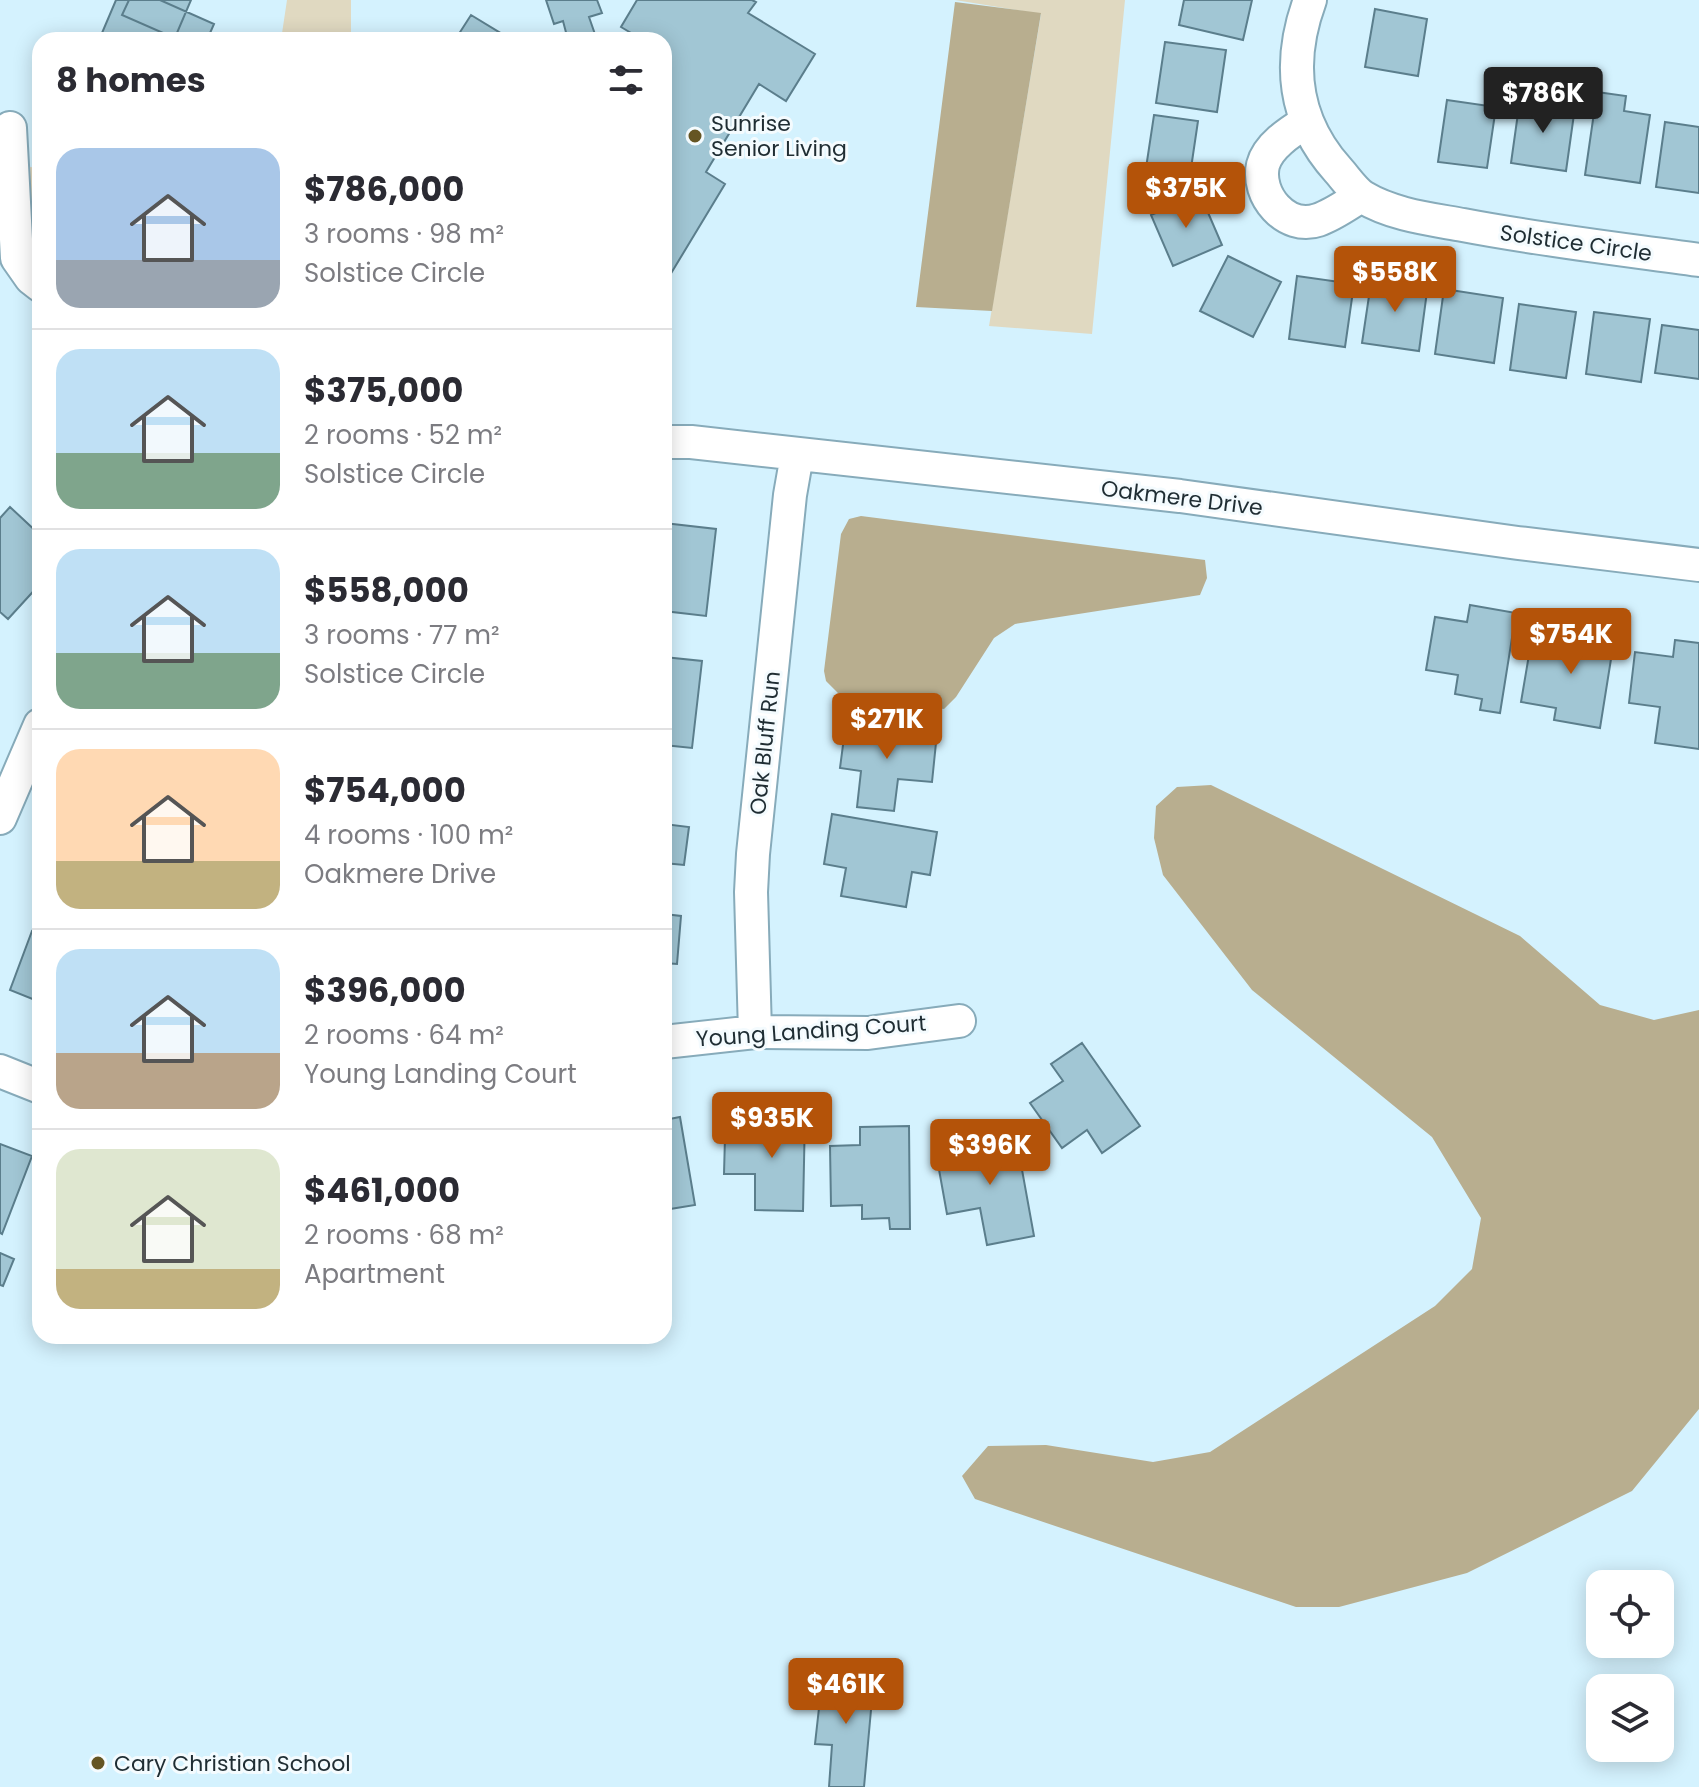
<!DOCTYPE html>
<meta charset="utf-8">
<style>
:root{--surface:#fff;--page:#f7f7f7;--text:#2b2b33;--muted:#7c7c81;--line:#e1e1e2;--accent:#b45309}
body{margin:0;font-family:Poppins,sans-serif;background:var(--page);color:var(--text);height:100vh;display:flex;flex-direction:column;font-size:30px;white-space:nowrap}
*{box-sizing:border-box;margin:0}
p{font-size:26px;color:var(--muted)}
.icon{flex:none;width:44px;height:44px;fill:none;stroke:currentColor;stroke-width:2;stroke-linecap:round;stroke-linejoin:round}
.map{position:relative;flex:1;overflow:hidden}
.sheet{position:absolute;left:32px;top:32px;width:640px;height:1312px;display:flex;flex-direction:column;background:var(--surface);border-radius:24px;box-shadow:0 4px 20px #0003}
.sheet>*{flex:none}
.controls{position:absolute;left:1586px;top:1570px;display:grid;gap:16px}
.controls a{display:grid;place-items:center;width:88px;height:88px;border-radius:16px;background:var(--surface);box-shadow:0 4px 20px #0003;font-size:40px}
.price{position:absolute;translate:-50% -68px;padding:0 18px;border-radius:8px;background:var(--accent);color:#fff;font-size:26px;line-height:52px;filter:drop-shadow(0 2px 4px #0008)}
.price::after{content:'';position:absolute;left:50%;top:48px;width:24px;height:18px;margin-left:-12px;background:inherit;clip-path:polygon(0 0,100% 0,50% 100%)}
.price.on{background:#222;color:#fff}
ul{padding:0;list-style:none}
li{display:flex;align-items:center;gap:24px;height:200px;padding:0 24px}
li+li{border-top:2px solid var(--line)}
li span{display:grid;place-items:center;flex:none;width:224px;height:160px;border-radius:24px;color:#555}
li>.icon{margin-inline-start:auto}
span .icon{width:96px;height:96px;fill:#fffc;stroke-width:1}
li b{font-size:34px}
h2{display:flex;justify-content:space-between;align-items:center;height:96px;padding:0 24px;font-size:34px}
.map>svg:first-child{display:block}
</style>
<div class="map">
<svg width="1699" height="1787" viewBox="0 0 1699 1787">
<rect width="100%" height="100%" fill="#d4f2fe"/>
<!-- green -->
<path fill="#e0d9c1" d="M 287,0 L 351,0 L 351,40 L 281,40 Z
M 955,0 L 1125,0 L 1092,334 L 989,326 L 1041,14 Z
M 0,164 L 40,168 L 40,252 L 0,249 Z"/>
<!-- water -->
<path fill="#b8ae8f" d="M 955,2 L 1041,13 L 992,311 L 916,307 Z
M 861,516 L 1205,560 L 1207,578 L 1200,595 L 1015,624 L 994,638 L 956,697 L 944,709 L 841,696 L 826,681 L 824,671 L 841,534 L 849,519 Z
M 1211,785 L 1520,936 L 1600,1005 L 1654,1020 L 1699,1010 L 1699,1409 L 1632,1491 L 1467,1573 L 1339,1607 L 1296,1607 L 975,1499 L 962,1476 L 988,1446 L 1046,1445 L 1153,1462 L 1210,1452 L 1435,1306 L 1472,1269 L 1481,1218 L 1432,1137 L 1252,990 L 1163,875 L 1154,838 L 1156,806 L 1177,787 Z"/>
<!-- building -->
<path fill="#a1c6d4" stroke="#5b7e8c" stroke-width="2" d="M 116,0 L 191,0 L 174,40 L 99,40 Z
M 129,0 L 160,0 L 214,24 L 207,40 L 179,40 L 122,15 Z
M 546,0 L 597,0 L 602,13 L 589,17 L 597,40 L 568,40 L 563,21 L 554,24 Z
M 637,0 L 752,0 L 756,2 L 748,13 L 815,54 L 786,101 L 759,84 L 706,172 L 725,184 L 664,285 L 664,40 L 643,40 L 621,27 Z
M 1184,0 L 1252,0 L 1243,40 L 1179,25 Z
M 1375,9 L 1427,19 L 1418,76 L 1365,67 Z
M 471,15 L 512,40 L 455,40 Z
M 1165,42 L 1226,50 L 1217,112 L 1156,103 Z
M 1597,92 L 1626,96 L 1624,111 L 1650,115 L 1640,183 L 1585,175 Z
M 1520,99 L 1575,107 L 1566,171 L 1511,163 Z
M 1447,100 L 1496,107 L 1487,168 L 1438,162 Z
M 1154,115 L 1198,121 L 1190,175 L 1146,168 Z
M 1665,122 L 1699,127 L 1699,193 L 1656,187 Z
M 1200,194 L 1222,245 L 1173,266 L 1151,215 Z
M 1228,256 L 1281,282 L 1253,337 L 1200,311 Z
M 1297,276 L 1354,284 L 1345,347 L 1289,339 Z
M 1372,276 L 1428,284 L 1419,351 L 1362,343 Z
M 1444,289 L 1503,298 L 1494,363 L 1435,354 Z
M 1519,304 L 1576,312 L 1566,378 L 1510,370 Z
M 1594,312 L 1650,319 L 1641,382 L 1586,374 Z
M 1662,325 L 1699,330 L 1699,379 L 1655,373 Z
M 10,507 L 40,535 L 40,584 L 8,619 L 0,612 L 0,518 Z
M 664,523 L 716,529 L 706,616 L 664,611 Z
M 1470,605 L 1516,613 L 1500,713 L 1480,710 L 1482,699 L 1455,694 L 1458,675 L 1426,670 L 1435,617 L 1467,622 Z
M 1565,626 L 1615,634 L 1600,728 L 1554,720 L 1556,708 L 1521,702 L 1531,643 L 1562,648 Z
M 1675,640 L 1699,643 L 1699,749 L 1655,743 L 1660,707 L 1629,703 L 1635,652 L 1673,657 Z
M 664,657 L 702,661 L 692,748 L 664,745 Z
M 846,722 L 937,733 L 932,782 L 898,779 L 894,811 L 857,807 L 861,771 L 840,768 Z
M 832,814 L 937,832 L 930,875 L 912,872 L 906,907 L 841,896 L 846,868 L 824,864 Z
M 664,824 L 689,827 L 684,865 L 664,863 Z
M 664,914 L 681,916 L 677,964 L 664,963 Z
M 32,931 L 40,934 L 40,1002 L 10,990 Z
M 1082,1043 L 1140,1126 L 1102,1153 L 1087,1130 L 1062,1148 L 1030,1103 L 1063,1081 L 1051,1064 Z
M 754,1113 L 805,1114 L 803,1211 L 755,1210 L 755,1174 L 724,1174 L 725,1137 L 753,1138 Z
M 680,1117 L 695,1205 L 664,1210 L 664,1120 Z
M 909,1126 L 910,1229 L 890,1229 L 889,1218 L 862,1219 L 862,1205 L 831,1206 L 830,1146 L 860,1145 L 860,1127 Z
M 1015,1131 L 1034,1236 L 987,1245 L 980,1208 L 947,1214 L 938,1164 L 972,1157 L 968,1139 Z
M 0,1144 L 32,1156 L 2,1234 L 0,1233 Z
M 0,1253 L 14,1259 L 3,1286 L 0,1285 Z
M 823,1672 L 874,1677 L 864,1787 L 829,1787 L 832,1745 L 815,1744 Z"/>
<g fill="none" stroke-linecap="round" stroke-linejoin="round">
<defs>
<path id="minor" d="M 1310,0 C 1287,62 1293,120 1338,170 C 1346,179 1354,191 1363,197 C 1393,215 1430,219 1463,225 C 1541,240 1620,249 1699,260
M 1306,122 C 1290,132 1268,146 1263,165 C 1256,195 1286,231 1318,220 C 1333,215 1348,204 1361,196
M 10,128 L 17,258 L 31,278 L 40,285
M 664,442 L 691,442 L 1180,496 L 1518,543 L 1699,565
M 0,818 L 40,725
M 755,1032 L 751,892 L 753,854 L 790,495 L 797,455
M 664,1042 L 755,1032 L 868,1033 L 959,1021
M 0,1071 L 40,1087"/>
</defs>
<!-- minor casing -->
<use href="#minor" stroke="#87abba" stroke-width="36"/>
<!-- minor -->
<use href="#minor" stroke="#fff" stroke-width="32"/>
</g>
<!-- markers -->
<g fill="#655523" stroke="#f4fbfe" stroke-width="3">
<circle cx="695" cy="136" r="8"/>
<circle cx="98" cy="1763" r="8"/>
</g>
<g text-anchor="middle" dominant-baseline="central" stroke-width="6" stroke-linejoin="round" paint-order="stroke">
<!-- poi labels -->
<g font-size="22" fill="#1f2d33" stroke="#f4fbfe" text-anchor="start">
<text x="711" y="123">Sunrise<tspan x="711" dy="25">Senior Living</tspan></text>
<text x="114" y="1763">Cary Christian School</text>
</g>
<!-- street labels -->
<g font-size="22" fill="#1f2d33" stroke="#f4fbfe">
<text transform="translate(1576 243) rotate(8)">Solstice Circle</text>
<text transform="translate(1182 498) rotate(7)">Oakmere Drive</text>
<text transform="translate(765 743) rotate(-84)">Oak Bluff Run</text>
<text transform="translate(811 1031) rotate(-4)">Young Landing Court</text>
</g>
</g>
</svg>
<div class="controls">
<a><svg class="icon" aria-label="locate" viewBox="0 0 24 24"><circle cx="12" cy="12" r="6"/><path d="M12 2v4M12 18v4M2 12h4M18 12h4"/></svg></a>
<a><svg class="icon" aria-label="layers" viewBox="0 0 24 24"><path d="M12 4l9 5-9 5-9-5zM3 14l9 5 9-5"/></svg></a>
</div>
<b class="price on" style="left:1543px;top:135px">$786K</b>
<b class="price" style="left:1186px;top:230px">$375K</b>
<b class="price" style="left:1395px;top:314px">$558K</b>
<b class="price" style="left:1571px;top:676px">$754K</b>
<b class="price" style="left:887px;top:761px">$271K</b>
<b class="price" style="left:772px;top:1160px">$935K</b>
<b class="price" style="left:990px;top:1187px">$396K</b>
<b class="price" style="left:846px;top:1726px">$461K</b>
<section class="sheet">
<h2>8 homes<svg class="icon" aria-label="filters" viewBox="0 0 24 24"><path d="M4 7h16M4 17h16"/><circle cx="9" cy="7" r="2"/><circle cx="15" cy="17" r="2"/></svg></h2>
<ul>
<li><span style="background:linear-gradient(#a9c7e8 70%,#9aa5b1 0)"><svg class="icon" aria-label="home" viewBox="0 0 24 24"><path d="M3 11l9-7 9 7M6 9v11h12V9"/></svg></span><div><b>$786,000</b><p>3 rooms · 98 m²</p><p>Solstice Circle</p></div></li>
<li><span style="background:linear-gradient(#bfe0f5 65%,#7fa58c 0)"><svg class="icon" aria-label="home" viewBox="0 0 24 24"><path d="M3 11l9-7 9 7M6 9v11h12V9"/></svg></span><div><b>$375,000</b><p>2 rooms · 52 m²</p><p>Solstice Circle</p></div></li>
<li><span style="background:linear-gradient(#bfe0f5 65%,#7fa58c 0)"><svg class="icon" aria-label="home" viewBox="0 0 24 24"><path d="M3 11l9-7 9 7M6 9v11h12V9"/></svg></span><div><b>$558,000</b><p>3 rooms · 77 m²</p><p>Solstice Circle</p></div></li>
<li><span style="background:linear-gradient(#ffd9b3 70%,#c2b280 0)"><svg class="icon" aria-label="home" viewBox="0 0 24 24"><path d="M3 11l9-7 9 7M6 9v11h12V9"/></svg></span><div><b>$754,000</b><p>4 rooms · 100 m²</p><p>Oakmere Drive</p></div></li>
<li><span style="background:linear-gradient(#bfe0f5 65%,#b9a48a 0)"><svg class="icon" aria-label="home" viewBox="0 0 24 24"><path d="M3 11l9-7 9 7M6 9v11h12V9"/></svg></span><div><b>$396,000</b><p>2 rooms · 64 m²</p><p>Young Landing Court</p></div></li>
<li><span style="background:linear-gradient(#dfe7d0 75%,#c2b280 0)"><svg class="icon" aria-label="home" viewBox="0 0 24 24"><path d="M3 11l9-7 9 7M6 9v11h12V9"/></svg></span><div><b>$461,000</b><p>2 rooms · 68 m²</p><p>Apartment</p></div></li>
</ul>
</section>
</div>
